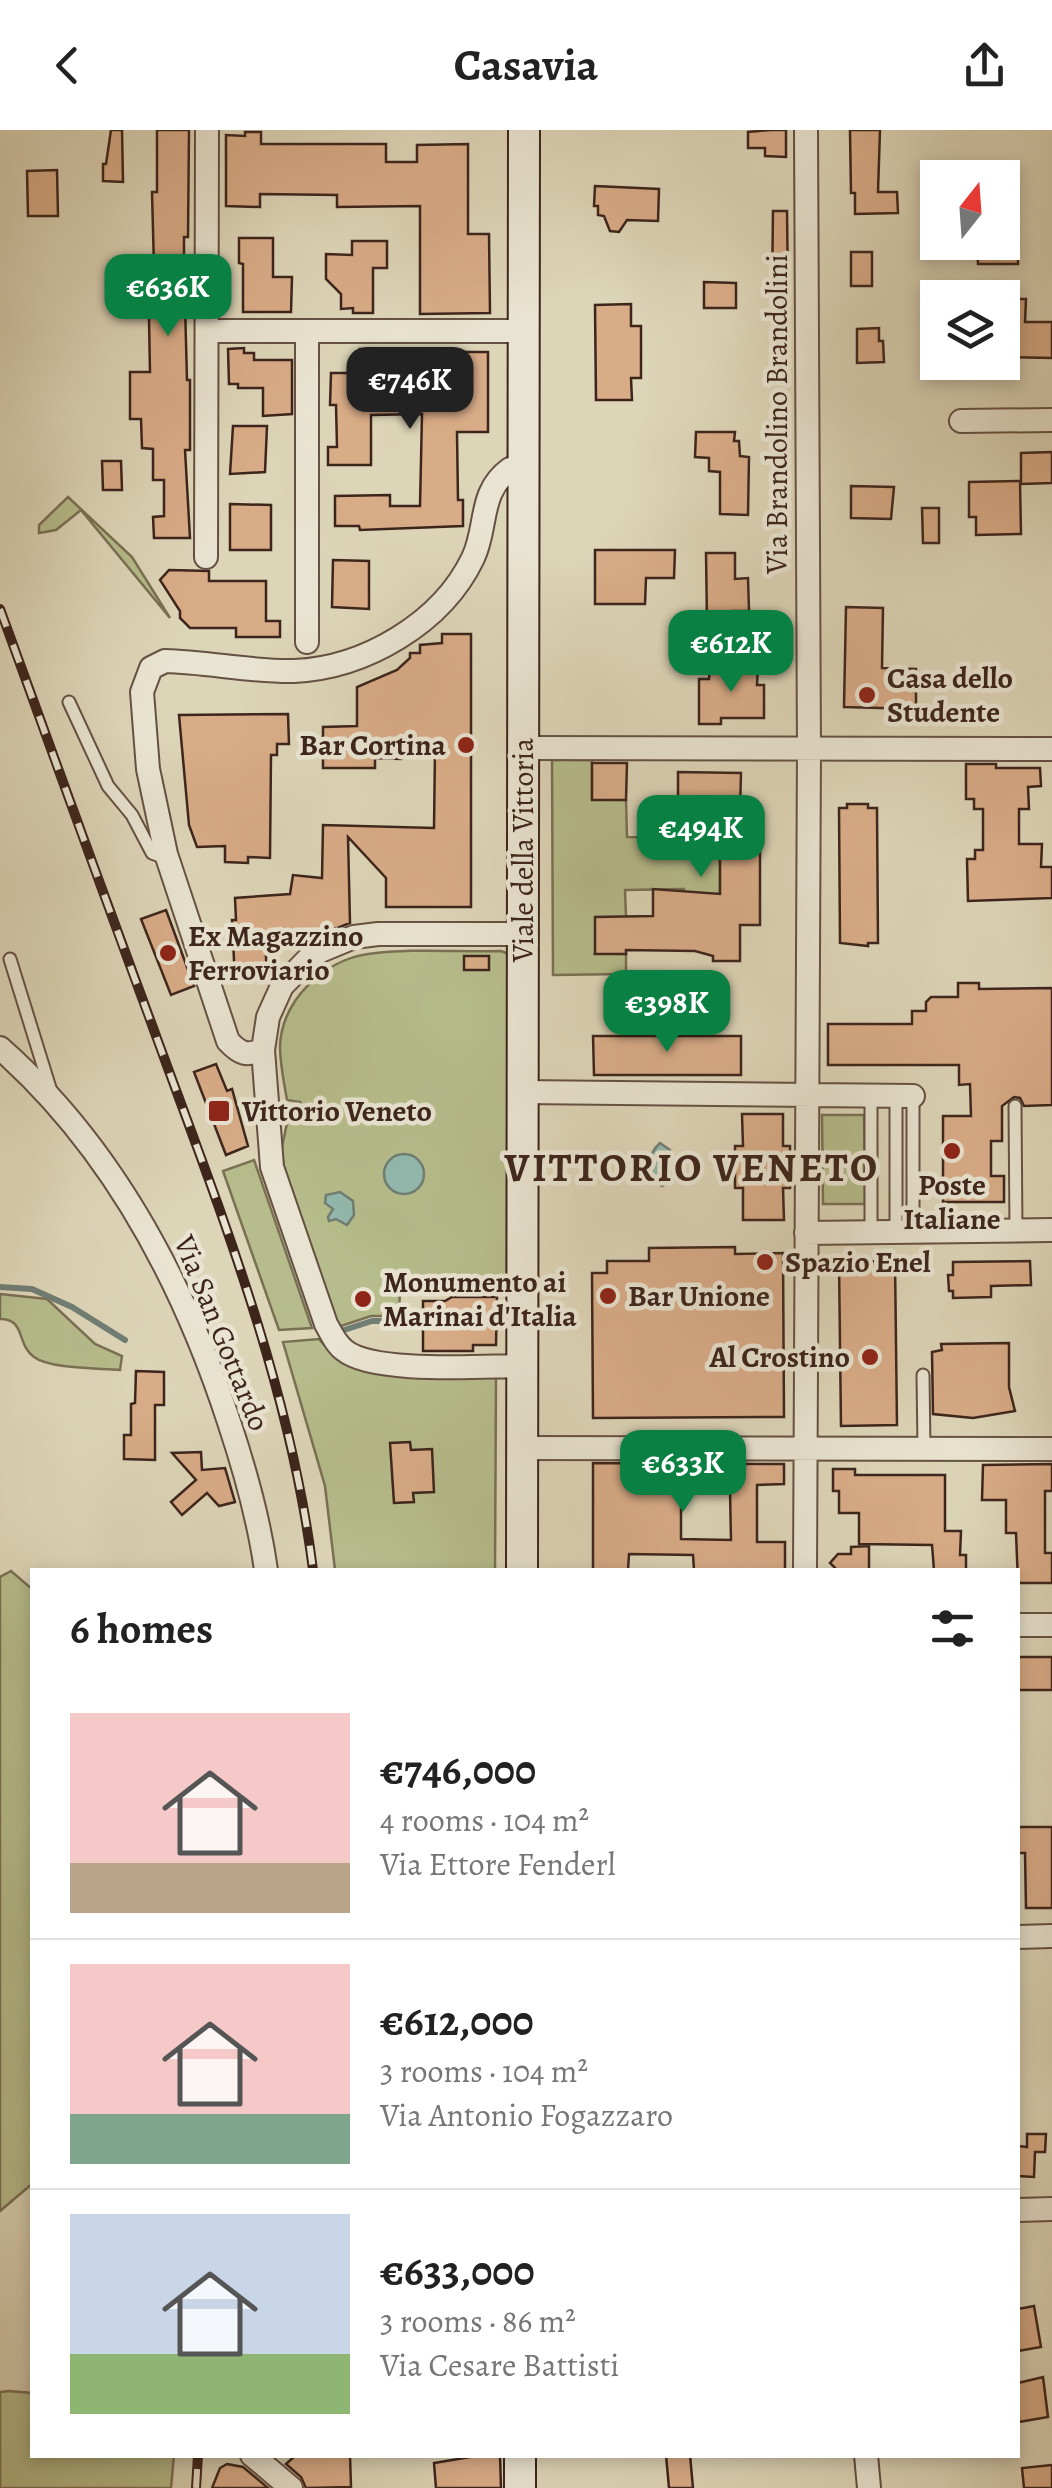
<!DOCTYPE html>
<meta charset="utf-8">
<style>
:root{--surface:#fff;--page:#f6f6f6;--text:#222;--muted:#767676;--line:#e0e0e0;--accent:#0b8043}
body{margin:0;font-family:Alegreya,serif;background:var(--page);color:var(--text);height:100vh;display:flex;flex-direction:column;font-size:38px;white-space:nowrap}
*{box-sizing:border-box;margin:0}
p{font-size:32px;color:var(--muted)}
.icon{flex:none;width:55px;height:55px;fill:none;stroke:currentColor;stroke-width:2;stroke-linecap:round;stroke-linejoin:round}
.map{position:relative;flex:1;overflow:hidden}
.panel{position:absolute;left:30px;top:1438px;width:990px;height:890px;display:flex;flex-direction:column;background:var(--surface);border-radius:0px;box-shadow:0 5px 15px #0003}
.panel>*{flex:none}
.needle{width:65px;rotate:17deg}
.tools{position:absolute;left:920px;top:30px;display:grid;gap:20px}
.tools a{display:grid;place-items:center;width:100px;height:100px;border-radius:0px;background:var(--surface);box-shadow:0 5px 15px #0003;font-size:50px}
.price{position:absolute;translate:-50% -85px;padding:0 22px;border-radius:20px;background:var(--accent);color:#fff;font-size:32px;line-height:65px;filter:drop-shadow(0 2px 5px #0008)}
.price::after{content:'';position:absolute;left:50%;top:60px;width:30px;height:22px;margin-left:-15px;background:inherit;clip-path:polygon(0 0,100% 0,50% 100%)}
.price.active{background:#222;color:#fff}
ul{padding:0;list-style:none}
li{display:flex;align-items:center;gap:30px;height:250px;padding:0 40px}
li+li{border-top:2px solid var(--line)}
li span{display:grid;place-items:center;flex:none;width:280px;height:200px;border-radius:0px;color:#555}
li>.icon{margin-inline-start:auto}
span .icon{width:120px;height:120px;fill:#fffc;stroke-width:1}
li b{font-size:42px}
h2{display:flex;justify-content:space-between;align-items:center;height:120px;padding:0 40px;font-size:42px}
header{display:flex;justify-content:space-between;align-items:center;height:130px;padding:0 40px;background:var(--surface);font-size:45px;font-weight:700}
.map>svg:first-child{display:block}
</style>
<header><svg class="icon" aria-label="back" viewBox="0 0 24 24"><path d="M15 5l-7 7 7 7"/></svg>Casavia<svg class="icon" aria-label="share" viewBox="0 0 24 24"><path d="M12 15V3M7 8l5-5 5 5M5 13v7h14v-7"/></svg></header>
<div class="map">
<svg width="1052" height="2358" viewBox="0 0 1052 2358">
<rect width="100%" height="100%" fill="#ddd5b8"/>
<filter id="stains"><feTurbulence type="fractalNoise" baseFrequency=".002" numOctaves="4"/><feColorMatrix values="0 0 0 0 .2 0 0 0 0 .09 0 0 0 0 .02 0 0 0 .5 -.17"/></filter>
<radialGradient id="worn" r=".72"><stop offset=".6" stop-color="#630" stop-opacity="0"/><stop offset="1" stop-color="#630" stop-opacity=".3"/></radialGradient>
<!-- green -->
<path fill="#b6bc8b" stroke="#7a7054" stroke-width="2.5" d="M 68,367 L 132,427 L 170,488 L 81,380 L 56,400 L 39,403 L 39,395 Z
M 552,630 L 592,630 L 592,669 L 626,670 L 627,707 L 712,708 L 712,715 L 720,715 L 720,764 L 685,764 L 684,759 L 625,760 L 626,787 L 595,823 L 626,824 L 626,844 L 553,845 Z
M 501,821 L 509,824 L 515,1162 L 400,1160 L 399,1186 L 371,1186 L 338,1197 L 284,1043 L 282,1017 L 287,993 L 300,992 L 300,972 L 287,970 C 284,952 280,934 280,916 C 282,869 325,830 368,824 C 411,818 457,822 501,821 Z
M 822,985 L 864,985 L 865,1074 L 823,1074 Z
M 254,1030 L 312,1198 L 279,1200 L 223,1041 Z
M 0,1164 L 47,1169 L 95,1214 L 122,1226 L 120,1240 C 99,1238 50,1239 34,1227 C 16,1214 26,1189 0,1189 Z
M 319,1209 C 359,1260 439,1245 496,1246 L 495,1440 L 335,1440 L 325,1356 L 283,1212 Z
M 11,1441 L 32,1459 L 32,2054 L 0,2081 L 0,1447 Z
M 9,2261 L 32,2263 L 32,2325 L 174,2325 L 171,2358 L 0,2358 L 0,2262 Z"/>
<!-- water -->
<path fill="#93b9ae" stroke="#717e74" stroke-width="2.5" d="M 660,1013 L 670,1020 C 674,1033 675,1050 662,1056 C 645,1048 647,1024 660,1013 Z
M384 1044a20 20 0 1 1 40 0a20 20 0 1 1-40 0Z
M 340,1062 L 353,1071 L 354,1085 L 347,1095 L 336,1089 L 329,1091 L 328,1087 L 333,1079 L 325,1073 L 326,1065 Z"/>
<g fill="none" stroke-linecap="round" stroke-linejoin="round">
<!-- stream -->
<path stroke="#717e74" stroke-width="6" d="M 0,1157 L 32,1159 L 72,1177 L 125,1210
M 341,1201 L 372,1191 L 399,1191"/>
</g>
<!-- building -->
<path fill="#d9ac88" stroke="#3d251c" stroke-width="2.5" fill-rule="evenodd" d="M 111,0 L 122,0 L 123,52 L 103,51 L 103,34 L 106,34 Z
M 157,0 L 189,0 L 188,107 L 184,107 L 184,137 L 187,250 L 190,250 L 190,320 L 185,320 L 190,408 L 154,408 L 153,387 L 164,386 L 164,350 L 153,350 L 153,319 L 142,318 L 141,289 L 130,289 L 130,242 L 150,242 L 148,137 L 154,137 L 152,62 L 157,62 Z
M 770,0 L 786,0 L 786,27 L 765,26 L 765,18 L 748,18 L 748,2 Z
M 850,0 L 880,0 L 878,62 L 897,62 L 898,83 L 855,84 L 855,63 L 851,63 Z
M 245,2 L 261,2 L 261,14 L 386,14 L 386,32 L 417,32 L 417,15 L 468,14 L 468,104 L 489,104 L 490,183 L 420,184 L 420,76 L 337,77 L 337,65 L 260,64 L 260,77 L 226,76 L 226,5 L 245,6 Z
M 57,40 L 58,86 L 28,86 L 27,41 Z
M 595,56 L 659,59 L 658,91 L 627,90 L 619,102 L 610,101 L 604,86 L 598,85 L 598,76 L 594,76 Z
M 1002,73 L 1018,73 L 1018,134 L 978,134 L 977,112 L 1002,112 Z
M 773,81 L 787,81 L 788,164 L 772,164 Z
M 239,108 L 273,108 L 273,147 L 292,147 L 291,182 L 243,182 L 243,134 L 239,133 Z
M 352,111 L 387,111 L 387,138 L 373,138 L 373,183 L 353,183 L 353,178 L 341,179 L 341,164 L 326,149 L 326,124 L 352,125 Z
M 851,122 L 872,122 L 872,156 L 851,156 Z
M 704,152 L 736,153 L 736,178 L 704,178 Z
M 1002,169 L 1026,169 L 1025,192 L 1052,192 L 1052,228 L 1002,227 Z
M 631,174 L 631,196 L 641,196 L 641,248 L 631,248 L 632,270 L 596,270 L 595,175 Z
M 879,198 L 879,211 L 883,211 L 884,232 L 857,233 L 857,199 Z
M 244,218 L 244,223 L 254,223 L 254,230 L 292,230 L 292,284 L 263,286 L 263,258 L 238,258 L 238,254 L 229,254 L 228,219 Z
M 360,219 L 380,220 L 380,239 L 424,240 L 424,222 L 488,222 L 488,302 L 457,302 L 458,370 L 463,370 L 463,396 L 360,400 L 359,396 L 335,396 L 335,366 L 390,365 L 390,376 L 420,376 L 422,284 L 371,285 L 371,335 L 328,335 L 328,317 L 337,317 L 336,275 L 330,275 L 331,243 L 360,243 Z
M 233,296 L 267,296 L 265,342 L 230,344 Z
M 696,302 L 735,302 L 734,311 L 739,311 L 740,326 L 749,327 L 748,385 L 720,384 L 720,342 L 709,341 L 709,328 L 695,327 Z
M 1052,322 L 1052,353 L 1021,354 L 1021,323 Z
M 102,331 L 121,331 L 122,360 L 103,360 Z
M 1020,351 L 1021,404 L 976,405 L 976,387 L 969,387 L 969,352 Z
M 851,356 L 894,357 L 891,389 L 851,388 Z
M 230,374 L 271,375 L 271,420 L 230,420 Z
M 922,378 L 939,378 L 939,413 L 923,413 Z
M 595,420 L 675,420 L 674,448 L 646,448 L 645,474 L 595,474 Z
M 706,423 L 735,423 L 735,449 L 748,448 L 749,481 L 733,481 L 733,493 L 707,494 Z
M 333,430 L 369,431 L 369,479 L 332,477 Z
M 169,440 L 209,441 L 209,451 L 266,451 L 266,491 L 280,491 L 280,507 L 236,507 L 236,498 L 190,498 L 180,488 L 180,481 L 160,450 Z
M 846,477 L 883,478 L 882,538 L 916,539 L 916,579 L 844,577 Z
M 442,504 L 471,504 L 471,777 L 386,777 L 386,748 L 348,707 L 350,793 L 325,803 L 265,806 L 267,848 L 235,850 L 232,790 L 236,790 L 235,768 L 290,764 L 293,745 L 322,748 L 323,695 L 434,698 L 435,620 L 414,620 L 401,629 L 375,628 L 375,638 L 323,638 L 323,597 L 357,596 L 357,557 L 397,540 L 410,528 L 410,523 L 420,523 L 420,515 L 442,513 Z
M 710,536 L 758,536 L 757,555 L 764,555 L 764,588 L 721,588 L 721,594 L 699,594 L 699,549 L 709,549 Z
M 288,584 L 289,614 L 277,614 L 277,625 L 271,625 L 270,728 L 248,727 L 248,733 L 225,732 L 225,716 L 197,717 L 189,695 L 179,585 Z
M 592,633 L 627,633 L 626,670 L 592,670 Z
M 966,634 L 996,634 L 996,638 L 1040,638 L 1041,656 L 1028,657 L 1029,679 L 1019,679 L 1019,714 L 1042,714 L 1041,737 L 1052,737 L 1052,768 L 968,771 L 967,729 L 975,729 L 975,720 L 983,720 L 983,679 L 974,679 L 974,669 L 966,669 Z
M 678,642 L 741,643 L 740,680 L 760,681 L 760,795 L 740,795 L 740,831 L 713,831 L 713,826 L 695,821 L 626,820 L 626,824 L 595,824 L 595,787 L 653,786 L 653,759 L 720,764 L 720,715 L 712,715 L 712,708 L 678,708 Z
M 847,674 L 868,674 L 868,678 L 877,678 L 878,813 L 868,813 L 868,816 L 840,813 L 839,678 L 847,678 Z
M 166,780 L 194,856 L 171,865 L 141,789 Z
M 464,826 L 489,826 L 489,840 L 464,840 Z
M 958,853 L 979,853 L 979,859 L 1052,858 L 1052,975 L 1024,976 L 1020,968 L 1014,967 L 1002,976 L 1002,1011 L 991,1011 L 991,1046 L 1004,1046 L 1004,1072 L 943,1072 L 943,986 L 971,986 L 970,954 L 959,955 L 959,935 L 828,935 L 828,894 L 912,894 L 912,881 L 926,881 L 926,872 L 931,867 L 958,867 Z
M 593,906 L 741,906 L 741,945 L 594,945 Z
M 216,934 L 227,961 L 232,959 L 248,1016 L 226,1025 L 194,942 Z
M 742,984 L 783,984 L 783,1016 L 790,1016 L 790,1058 L 783,1058 L 784,1090 L 743,1090 L 743,1058 L 735,1058 L 735,1016 L 743,1016 Z
M 735,1117 L 735,1124 L 783,1123 L 784,1287 L 593,1288 L 592,1143 L 607,1143 L 607,1131 L 649,1131 L 649,1118 Z
M 895,1131 L 897,1295 L 841,1296 L 839,1132 Z
M 1030,1131 L 1031,1155 L 991,1156 L 991,1167 L 953,1168 L 953,1161 L 949,1161 L 948,1145 L 953,1145 L 953,1132 Z
M 452,1167 L 497,1167 L 496,1215 L 473,1215 L 473,1221 L 423,1221 L 423,1171 L 445,1171 Z
M 1009,1213 L 1009,1257 L 1015,1281 L 973,1288 L 933,1284 L 932,1222 L 942,1220 L 941,1214 Z
M 136,1241 L 164,1242 L 164,1275 L 155,1275 L 155,1330 L 124,1329 L 124,1305 L 131,1305 L 131,1274 L 135,1273 Z
M 410,1312 L 411,1320 L 432,1319 L 434,1362 L 413,1363 L 414,1372 L 394,1373 L 390,1313 Z
M 201,1322 L 202,1340 L 225,1338 L 235,1372 L 219,1376 L 207,1363 L 182,1385 L 171,1372 L 196,1350 L 172,1323 Z
M 593,1333 L 784,1334 L 784,1354 L 757,1355 L 757,1412 L 785,1412 L 785,1440 L 694,1440 L 693,1425 L 629,1424 L 628,1440 L 593,1440 ZM 681,1361 L 730,1361 L 731,1410 L 681,1409 Z
M 1052,1334 L 1052,1361 L 1045,1361 L 1045,1423 L 1052,1423 L 1052,1453 L 1018,1453 L 1016,1403 L 1006,1403 L 1006,1370 L 982,1370 L 983,1335 Z
M 833,1339 L 855,1339 L 855,1345 L 945,1345 L 945,1401 L 961,1401 L 960,1425 L 966,1425 L 966,1440 L 934,1440 L 932,1415 L 859,1414 L 859,1383 L 839,1383 L 839,1361 L 833,1361 Z
M 869,1416 L 869,1440 L 837,1440 L 830,1433 L 838,1424 L 851,1424 L 851,1417 Z
M 1018,1527 L 1052,1527 L 1052,1560 L 1018,1560 Z
M 1018,1697 L 1052,1697 L 1052,1778 L 1026,1778 L 1025,1723 L 1018,1723 Z
M 1027,2004 L 1046,2004 L 1045,2022 L 1035,2022 L 1034,2047 L 1018,2046 L 1018,2016 L 1027,2017 Z
M 1034,2176 L 1041,2217 L 1018,2221 L 1018,2179 Z
M 1043,2247 L 1048,2287 L 1019,2292 L 1018,2253 Z
M 296,2325 L 350,2325 L 351,2357 L 306,2358 L 301,2347 L 286,2334 Z
M 482,2325 L 500,2325 L 501,2358 L 436,2358 L 434,2333 Z
M 666,2325 L 690,2325 L 693,2358 L 669,2358 Z
M 227,2334 L 243,2337 L 268,2358 L 212,2358 L 220,2338 Z
M 1052,2335 L 1052,2358 L 1024,2358 L 1022,2338 Z"/>
<g fill="none" stroke-linecap="round" stroke-linejoin="round">
<defs>
<path id="lane" d="M 69,572 L 108,656 L 132,685 L 152,723 L 160,726 L 166,724
M 10,829 L 50,958
M 896,966 L 896,1102
M 1015,976 L 1016,1100
M 871,1102 L 871,966
M 913,1102 L 913,966
M 923,1245 L 924,1319"/>
<path id="street" d="M 208,201 L 523,201
M 307,202 L 307,512
M 961,291 L 1052,290
M 206,427 L 207,0
M 523,618 L 1052,619
M 0,918 C 112,1017 183,1151 229,1292 C 245,1340 259,1390 266,1440
M 263,920 C 246,926 240,924 228,911 L 166,724 L 148,639 L 142,562 L 151,538 L 165,531 C 208,532 251,542 294,541 C 365,538 442,493 473,428 C 488,397 478,362 510,339 L 523,339
M 522,962 L 913,966
M 806,1103 L 1052,1100
M 522,1236 C 482,1236 372,1244 344,1220 C 336,1214 331,1203 326,1194 L 272,1037 L 263,920 L 268,887 L 282,856 L 313,824 L 354,807 L 378,804 L 524,804
M 522,1318 L 1052,1319
M 805,1440 L 809,619 L 806,0
M 1018,1495 L 1052,1495
M 1018,1807 L 1052,1806
M 1018,2080 L 1052,2079
M 252,2325 L 291,2358
M 866,2325 L 869,2358"/>
<path id="secondary" d="M 522,1440 L 524,0
M 520,2358 L 520,2325"/>
</defs>
<!-- lane casing -->
<use href="#lane" stroke="#655143" stroke-width="15"/>
<!-- street casing -->
<use href="#street" stroke="#655143" stroke-width="26"/>
<!-- secondary casing -->
<use href="#secondary" stroke="#3d251c" stroke-width="34"/>
<!-- lane -->
<use href="#lane" stroke="#e9e4d1" stroke-width="11"/>
<!-- street -->
<use href="#street" stroke="#e9e4d1" stroke-width="22"/>
<!-- secondary -->
<use href="#secondary" stroke="#e9e4d1" stroke-width="30"/>
<defs>
<path id="rail" d="M 0,479 C 55,630 110,782 166,933 C 227,1098 291,1264 313,1440
M 196,2358 L 198,2325"/>
</defs>
<!-- rail casing -->
<use href="#rail" stroke="#3d251c" stroke-width="10"/>
<!-- rail -->
<use href="#rail" stroke="#e9e4d1" stroke-width="6" stroke-dasharray="19" stroke-linecap="butt"/>
</g>
<!-- markers -->
<g fill="#8f2418" stroke="#e9e4d1" stroke-width="4">
<circle cx="867" cy="565" r="10"/>
<circle cx="466" cy="615" r="10"/>
<circle cx="168" cy="823" r="10"/>
<rect x="207" y="969" width="24" height="24" rx="5"/>
<circle cx="952" cy="1021" r="10"/>
<circle cx="765" cy="1132" r="10"/>
<circle cx="608" cy="1166" r="10"/>
<circle cx="363" cy="1169" r="10"/>
<circle cx="870" cy="1227" r="10"/>
</g>
<g text-anchor="middle" dominant-baseline="central" stroke-width="9" stroke-linejoin="round" paint-order="stroke">
<!-- street labels -->
<g font-size="30" fill="#3d251c" stroke="#e9e4d1">
<text transform="translate(777 284) rotate(-90)">Via Brandolino Brandolini</text>
<text transform="translate(523 720) rotate(-90)">Viale della Vittoria</text>
<text transform="translate(222 1203) rotate(68)">Via San Gottardo</text>
</g>
<!-- poi labels -->
<g font-size="30" font-weight="bold" fill="#3d251c" stroke="#e9e4d1" text-anchor="start">
<text x="887" y="548">Casa dello<tspan x="887" dy="34">Studente</tspan></text>
<text x="446" y="615" text-anchor="end">Bar Cortina</text>
<text x="188" y="806">Ex Magazzino<tspan x="188" dy="34">Ferroviario</tspan></text>
<text x="242" y="981">Vittorio Veneto</text>
<text x="952" y="1055" text-anchor="middle">Poste<tspan x="952" dy="34">Italiane</tspan></text>
<text x="785" y="1132">Spazio Enel</text>
<text x="383" y="1152">Monumento ai<tspan x="383" dy="34">Marinai d'Italia</tspan></text>
<text x="628" y="1166">Bar Unione</text>
<text x="850" y="1227" text-anchor="end">Al Crostino</text>
</g>
<!-- district labels -->
<g font-size="40" font-weight="bold" letter-spacing="2.5" fill="#3d251c" stroke="#e9e4d1">
<text x="692" y="1037">VITTORIO VENETO</text>
</g>
</g>
<rect width="100%" height="100%" filter="url(#stains)"/>
<rect width="100%" height="100%" fill="url(#worn)"/>
</svg>
<div class="tools">
<a><svg class="needle" viewBox="-14 -14 28 28"><path d="M0-13l5 13h-10z" fill="#e53935"/><path d="M0 13l5-13h-10z" fill="#767676"/></svg></a>
<a><svg class="icon" aria-label="layers" viewBox="0 0 24 24"><path d="M12 4l9 5-9 5-9-5zM3 14l9 5 9-5"/></svg></a>
</div>
<b class="price" style="left:168px;top:209px">€636K</b>
<b class="price active" style="left:410px;top:302px">€746K</b>
<b class="price" style="left:731px;top:565px">€612K</b>
<b class="price" style="left:701px;top:750px">€494K</b>
<b class="price" style="left:667px;top:925px">€398K</b>
<b class="price" style="left:683px;top:1385px">€633K</b>
<section class="panel">
<h2>6 homes<svg class="icon" aria-label="filters" viewBox="0 0 24 24"><path d="M4 7h16M4 17h16"/><circle cx="9" cy="7" r="2"/><circle cx="15" cy="17" r="2"/></svg></h2>
<ul>
<li><span style="background:linear-gradient(#f6c9c9 75%,#b9a48a 0)"><svg class="icon" aria-label="home" viewBox="0 0 24 24"><path d="M3 11l9-7 9 7M6 9v11h12V9"/></svg></span><div><b>€746,000</b><p>4 rooms · 104 m²</p><p>Via Ettore Fenderl</p></div></li>
<li><span style="background:linear-gradient(#f6c9c9 75%,#7fa58c 0)"><svg class="icon" aria-label="home" viewBox="0 0 24 24"><path d="M3 11l9-7 9 7M6 9v11h12V9"/></svg></span><div><b>€612,000</b><p>3 rooms · 104 m²</p><p>Via Antonio Fogazzaro</p></div></li>
<li><span style="background:linear-gradient(#c9d6e8 70%,#8fb573 0)"><svg class="icon" aria-label="home" viewBox="0 0 24 24"><path d="M3 11l9-7 9 7M6 9v11h12V9"/></svg></span><div><b>€633,000</b><p>3 rooms · 86 m²</p><p>Via Cesare Battisti</p></div></li>
</ul>
</section>
</div>
